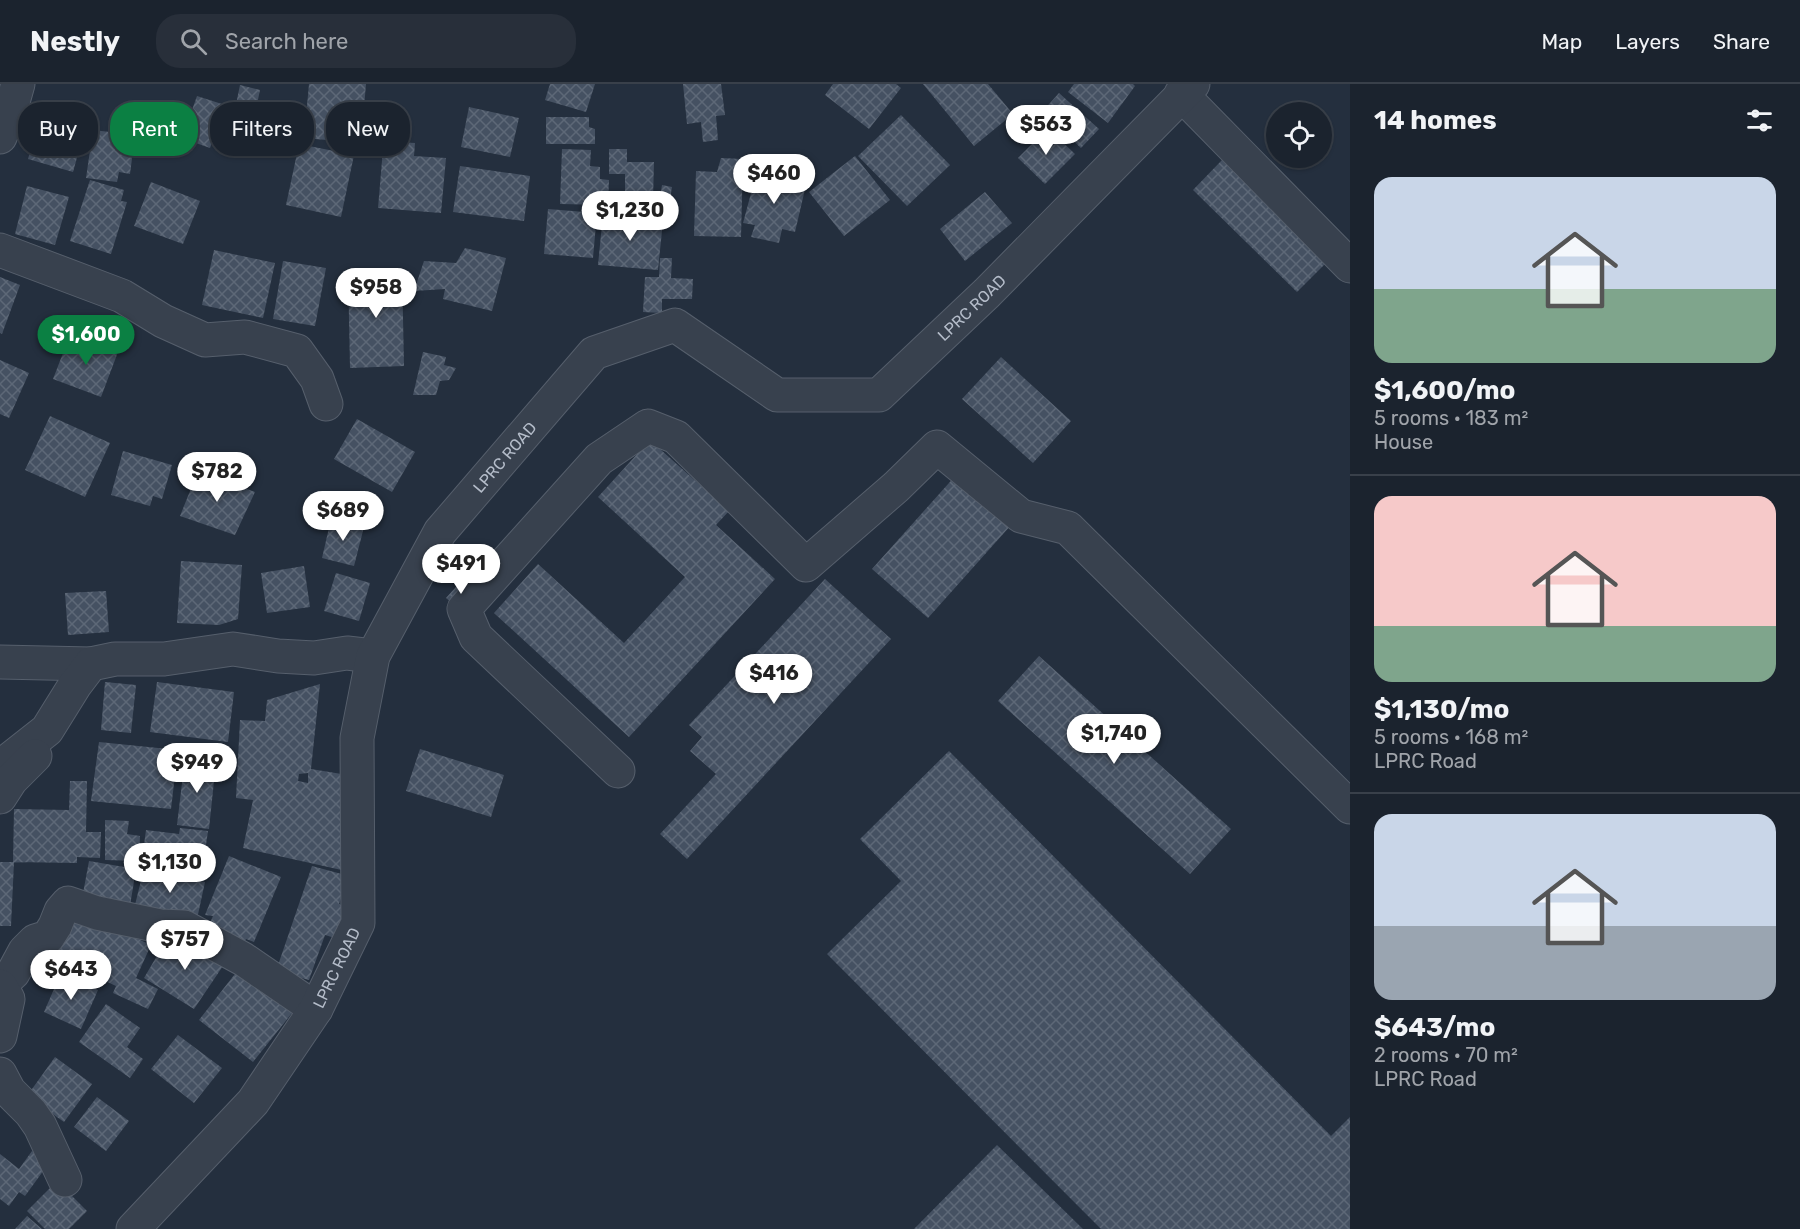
<!DOCTYPE html>
<meta charset="utf-8">
<style>
:root{--surface:#1b232e;--page:#282f3a;--text:#f1f3f6;--muted:#a0a4aa;--line:#39404a;--accent:#0b8043}
body{margin:0;font-family:Rubik,sans-serif;background:var(--page);color:var(--text);height:100vh;display:flex;flex-direction:column;font-size:22px;white-space:nowrap}
*{box-sizing:border-box;margin:0}
p{font-size:20px;color:var(--muted)}
.icon{flex:none;width:33px;height:33px;fill:none;stroke:currentColor;stroke-width:2;stroke-linecap:round;stroke-linejoin:round}
.map{position:relative;flex:1;overflow:hidden}
.sheet{display:flex;flex-direction:column;background:var(--surface);width:450px}
.sheet>*{flex:none}
.hud{position:absolute;left:18px;top:18px;width:570px;height:54px;display:flex;gap:12px}
.buttons{position:absolute;left:1266px;top:18px;display:grid;gap:12px}
.buttons a{display:grid;place-items:center;width:66px;height:66px;border-radius:50%;background:var(--surface);box-shadow:0 2px 4px #0004,0 0 0 2px var(--line);font-size:30px}
.price{position:absolute;translate:-50% -51px;padding:0 14px;border-radius:21px;background:#fff;color:#222;font-size:20px;line-height:39px;filter:drop-shadow(0 2px 3px #0008)}
.price::after{content:'';position:absolute;left:50%;top:36px;width:18px;height:14px;margin-left:-9px;background:inherit;clip-path:polygon(0 0,100% 0,50% 100%)}
.price.selected{background:var(--accent);color:#fff}
ul{padding:0;list-style:none}
li{display:grid;align-content:center;gap:12px;height:318px;padding:0 24px}
li+li{border-top:2px solid var(--line)}
li span{display:grid;place-items:center;height:186px;border-radius:18px;color:#555}
li>.icon{margin-inline-start:auto}
span .icon{width:108px;height:108px;fill:#fffc;stroke-width:1}
li b{font-size:26px}
h2{display:flex;justify-content:space-between;align-items:center;height:72px;padding:0 24px;font-size:26px}
.pill{padding:0 21px;border-radius:24px;background:var(--surface);box-shadow:0 2px 4px #0004,0 0 0 2px var(--line);font-size:21px;line-height:54px}
.pill.selected{background:var(--accent);color:#fff}
header{display:flex;align-items:center;gap:36px;box-sizing:border-box;height:84px;padding:0 30px;background:var(--surface);border-bottom:2px solid var(--line)}
header strong{font-size:28px}
nav{display:flex;gap:33px;margin-inline-start:auto;font-size:21px}
.search{width:420px;height:54px;background:var(--page);display:flex;align-items:center;gap:15px;box-sizing:border-box;padding:0 21px;border-radius:24px;color:var(--muted);font-size:22px}
main{display:flex;flex:1;min-height:0}
.map>svg:first-child{display:block}
</style>
<header>
<strong>Nestly</strong>
<div class="search"><svg class="icon" aria-label="search" viewBox="0 0 24 24"><circle cx="10" cy="10" r="6"/><path d="M15 15l6 6"/></svg>Search here</div>
<nav><a>Map</a><a>Layers</a><a>Share</a></nav>
</header>
<main>
<div class="map">
<svg width="1350" height="1145" viewBox="0 0 1350 1145">
<defs>
<pattern id="building-cross-hatch" width="8" height="8" patternUnits="userSpaceOnUse" patternTransform="scale(1.5)"><rect width="8" height="8" fill="#455162"/><path d="M0 0l8 8M0 8l8-8" fill="none" stroke="#5d6877"/></pattern>
</defs>
<rect width="100%" height="100%" fill="#242f3e"/>
<!-- building -->
<path fill="url(#building-cross-hatch)" fill-rule="evenodd" d="M 309,0 L 366,0 L 361,59 L 304,54 Z
M 550,0 L 595,0 L 586,28 L 545,16 Z
M 683,0 L 721,0 L 725,31 L 716,32 L 718,56 L 703,58 L 701,38 L 687,40 Z
M 833,0 L 896,0 L 901,4 L 869,45 L 825,11 Z
M 923,0 L 988,0 L 1013,30 L 974,62 Z
M 1074,0 L 1133,0 L 1135,2 L 1108,39 L 1068,8 Z
M 240,1 L 260,6 L 255,30 L 235,25 Z
M 1059,9 L 1099,45 L 1081,64 L 1042,28 Z
M 197,12 L 225,21 L 210,64 L 182,54 Z
M 469,23 L 519,34 L 510,73 L 461,63 Z
M 41,28 L 86,41 L 73,88 L 28,75 Z
M 901,31 L 950,81 L 907,122 L 858,72 Z
M 249,33 L 266,35 L 263,55 L 246,53 Z
M 546,33 L 589,33 L 589,43 L 595,45 L 595,60 L 546,60 Z
M 1048,44 L 1075,70 L 1045,100 L 1018,74 Z
M 93,46 L 135,51 L 130,90 L 119,88 L 117,98 L 86,94 Z
M 398,58 L 415,59 L 414,72 L 446,74 L 441,129 L 378,124 L 383,65 L 397,66 Z
M 299,60 L 354,71 L 341,133 L 286,121 Z
M 562,65 L 591,66 L 590,82 L 600,83 L 600,95 L 609,96 L 608,121 L 560,120 Z
M 609,65 L 627,65 L 627,78 L 654,78 L 653,117 L 625,117 L 625,90 L 609,90 Z
M 855,72 L 890,116 L 844,152 L 809,108 Z
M 721,74 L 743,75 L 741,153 L 694,152 L 696,87 L 717,88 Z
M 1222,76 L 1327,178 L 1297,208 L 1193,106 Z
M 771,77 L 778,79 L 775,94 L 806,101 L 795,148 L 782,145 L 779,159 L 751,153 L 755,141 L 743,139 L 757,87 L 768,89 Z
M 460,82 L 530,92 L 524,137 L 453,128 Z
M 90,96 L 124,106 L 121,117 L 127,118 L 111,170 L 70,157 Z
M 151,98 L 200,117 L 183,160 L 134,142 Z
M 662,101 L 672,103 L 670,115 L 660,113 Z
M 27,102 L 69,113 L 55,161 L 15,150 Z
M 985,108 L 1012,139 L 965,177 L 940,145 Z
M 548,125 L 597,129 L 593,174 L 544,170 Z
M 603,130 L 663,137 L 658,186 L 598,181 Z
M 465,164 L 506,174 L 492,227 L 443,215 L 445,205 L 414,207 L 424,177 L 456,179 Z
M 214,166 L 275,179 L 263,234 L 202,221 Z
M 660,174 L 672,174 L 671,194 L 693,195 L 692,215 L 662,215 L 662,229 L 643,228 L 645,193 L 659,193 Z
M 283,177 L 326,184 L 315,242 L 273,235 Z
M 402,186 L 404,282 L 350,284 L 348,187 Z
M 0,193 L 20,201 L 2,250 L 0,249 Z
M 70,251 L 118,268 L 101,313 L 53,295 Z
M 423,268 L 446,273 L 444,281 L 456,284 L 449,296 L 440,297 L 436,311 L 413,311 Z
M 1001,273 L 1071,337 L 1033,379 L 962,315 Z
M 0,276 L 29,289 L 9,334 L 0,330 Z
M 50,332 L 110,359 L 85,413 L 25,386 Z
M 357,335 L 415,368 L 392,408 L 334,375 Z
M 650,356 L 729,427 L 716,441 L 775,495 L 629,653 L 494,529 L 538,480 L 624,559 L 685,493 L 598,413 Z
M 123,367 L 172,381 L 162,415 L 153,412 L 150,422 L 111,411 Z
M 198,387 L 255,408 L 235,451 L 180,432 Z
M 957,390 L 1012,440 L 928,534 L 872,485 Z
M 331,435 L 364,443 L 354,482 L 322,474 Z
M 181,477 L 242,481 L 238,535 L 219,541 L 177,539 Z
M 304,482 L 310,523 L 267,529 L 261,489 Z
M 336,489 L 370,499 L 359,537 L 324,527 Z
M 463,495 L 476,507 L 460,526 L 446,514 Z
M 825,495 L 891,555 L 687,775 L 660,750 L 716,690 L 690,667 L 702,653 L 689,641 Z
M 106,507 L 109,548 L 68,551 L 65,509 Z
M 1039,572 L 1231,745 L 1190,790 L 998,617 Z
M 105,598 L 136,601 L 131,649 L 101,646 Z
M 157,598 L 234,608 L 228,658 L 150,648 Z
M 320,600 L 311,685 L 366,694 L 346,787 L 243,764 L 253,716 L 236,714 L 240,636 L 265,637 L 267,616 ZM 308,689 L 308,699 L 298,697 L 299,690 Z
M 99,658 L 178,666 L 171,725 L 91,717 Z
M 420,665 L 504,691 L 491,733 L 406,707 Z
M 949,667 L 1331,1052 L 1350,1033 L 1350,1145 L 1101,1145 L 827,870 L 901,797 L 860,755 Z
M 185,674 L 216,678 L 209,745 L 177,741 Z
M 70,697 L 87,697 L 86,748 L 101,748 L 100,774 L 77,773 L 77,779 L 13,778 L 14,725 L 69,726 Z
M 105,736 L 129,737 L 127,750 L 140,752 L 139,777 L 105,776 Z
M 180,744 L 208,747 L 203,782 L 142,775 L 146,746 L 179,750 Z
M 229,772 L 281,793 L 254,858 L 246,855 L 243,863 L 206,848 L 213,832 L 205,831 Z
M 89,777 L 136,785 L 129,828 L 81,820 Z
M 0,778 L 14,778 L 11,842 L 0,842 Z
M 312,782 L 349,792 L 339,820 L 346,823 L 335,854 L 325,851 L 309,896 L 276,887 Z
M 144,784 L 205,798 L 197,835 L 135,821 Z
M 77,827 L 151,861 L 136,894 L 158,905 L 148,925 L 113,909 L 116,902 L 55,874 Z
M 168,853 L 193,869 L 199,860 L 227,876 L 194,925 L 144,894 Z
M 238,886 L 292,929 L 253,978 L 199,936 Z
M 61,889 L 98,906 L 81,945 L 44,928 Z
M 106,920 L 140,944 L 127,963 L 143,975 L 130,994 L 79,958 Z
M 178,951 L 222,984 L 194,1019 L 151,985 Z
M 55,973 L 92,1000 L 64,1038 L 27,1012 Z
M 97,1013 L 129,1037 L 106,1067 L 74,1043 Z
M 997,1061 L 1083,1145 L 914,1145 Z
M 32,1067 L 49,1079 L 25,1112 L 19,1108 L 9,1122 L 0,1115 L 0,1070 L 19,1085 Z
M 57,1097 L 87,1127 L 69,1145 L 45,1145 L 27,1127 Z
M 27,1132 L 42,1145 L 15,1145 Z"/>
<g fill="none" stroke-linecap="round" stroke-linejoin="round">
<defs>
<g id="minor">
<path d="M 1181,10 L 1350,182"/>
<path d="M 0,53 L 9,32 L 18,0"/>
<path d="M 0,166 L 122,212 L 163,237 L 205,256 L 245,253 L 297,267 L 317,295 L 326,320"/>
<path d="M 0,578 L 91,580"/>
<path d="M 0,683 L 47,646 L 75,601 L 91,580 L 115,575 L 164,575 L 233,565 L 278,572 L 314,574 L 347,569 L 373,572"/>
<path d="M 618,687 L 476,553 L 464,525 L 599,375 L 648,342 L 676,353 L 806,481 L 896,403 L 937,363 L 1021,432 L 1068,444 L 1350,723"/>
<path d="M 0,713 L 11,696 L 35,672"/>
<path d="M 0,901 L 13,889 L 25,867 L 35,857 L 48,853 L 55,842 L 61,827 L 68,819 L 97,829 L 160,842 L 184,843 L 243,875 L 316,925"/>
<path d="M 0,902 L 8,915 L 0,952"/>
<path d="M 0,990 L 9,1007 L 31,1029 L 40,1042 L 65,1096"/>
<path id="s1" d="M 133,1145 L 253,1018 L 316,925 L 358,839 L 357,654 L 373,572 L 440,448 L 594,269 L 675,241 L 777,311 L 879,311 L 987,209 L 1193,0"/>
</g>
</defs>
<!-- minor casing -->
<use href="#minor" stroke="#565f6c" stroke-width="35"/>
<!-- minor -->
<use href="#minor" stroke="#38414e" stroke-width="33"/>
</g>
<g text-anchor="middle" dominant-baseline="central" stroke-width="5" stroke-linejoin="round" paint-order="stroke">
<!-- street labels -->
<g font-size="16" fill="#b4bcc9" stroke="#1d2633">
<text stroke="none"><textPath href="#s1" startOffset="1467">LPRC ROAD</textPath></text>
<text stroke="none"><textPath href="#s1" startOffset="891">LPRC ROAD</textPath></text>
<text stroke="none"><textPath href="#s1" startOffset="333">LPRC ROAD</textPath></text>
</g>
</g>
</svg>
<div class="buttons">
<a><svg class="icon" aria-label="locate" viewBox="0 0 24 24"><circle cx="12" cy="12" r="6"/><path d="M12 2v4M12 18v4M2 12h4M18 12h4"/></svg></a>
</div>
<b class="price" style="left:1046px;top:72px">$563</b>
<b class="price" style="left:774px;top:121px">$460</b>
<b class="price" style="left:630px;top:158px">$1,230</b>
<b class="price" style="left:376px;top:235px">$958</b>
<b class="price selected" style="left:86px;top:282px">$1,600</b>
<b class="price" style="left:217px;top:419px">$782</b>
<b class="price" style="left:343px;top:458px">$689</b>
<b class="price" style="left:461px;top:511px">$491</b>
<b class="price" style="left:774px;top:621px">$416</b>
<b class="price" style="left:1114px;top:681px">$1,740</b>
<b class="price" style="left:197px;top:710px">$949</b>
<b class="price" style="left:170px;top:810px">$1,130</b>
<b class="price" style="left:185px;top:887px">$757</b>
<b class="price" style="left:71px;top:917px">$643</b>
<div class="hud">
<a class="pill">Buy</a>
<a class="pill selected">Rent</a>
<a class="pill">Filters</a>
<a class="pill">New</a>
</div>
</div>
<section class="sheet">
<h2>14 homes<svg class="icon" aria-label="filters" viewBox="0 0 24 24"><path d="M4 7h16M4 17h16"/><circle cx="9" cy="7" r="2"/><circle cx="15" cy="17" r="2"/></svg></h2>
<ul>
<li><span style="background:linear-gradient(#c9d6e8 60%,#7fa58c 0)"><svg class="icon" aria-label="home" viewBox="0 0 24 24"><path d="M3 11l9-7 9 7M6 9v11h12V9"/></svg></span><div><b>$1,600/mo</b><p>5 rooms · 183 m²</p><p>House</p></div></li>
<li><span style="background:linear-gradient(#f6c9c9 70%,#7fa58c 0)"><svg class="icon" aria-label="home" viewBox="0 0 24 24"><path d="M3 11l9-7 9 7M6 9v11h12V9"/></svg></span><div><b>$1,130/mo</b><p>5 rooms · 168 m²</p><p>LPRC Road</p></div></li>
<li><span style="background:linear-gradient(#c9d6e8 60%,#9aa5b1 0)"><svg class="icon" aria-label="home" viewBox="0 0 24 24"><path d="M3 11l9-7 9 7M6 9v11h12V9"/></svg></span><div><b>$643/mo</b><p>2 rooms · 70 m²</p><p>LPRC Road</p></div></li>
</ul>
</section>
</main>
